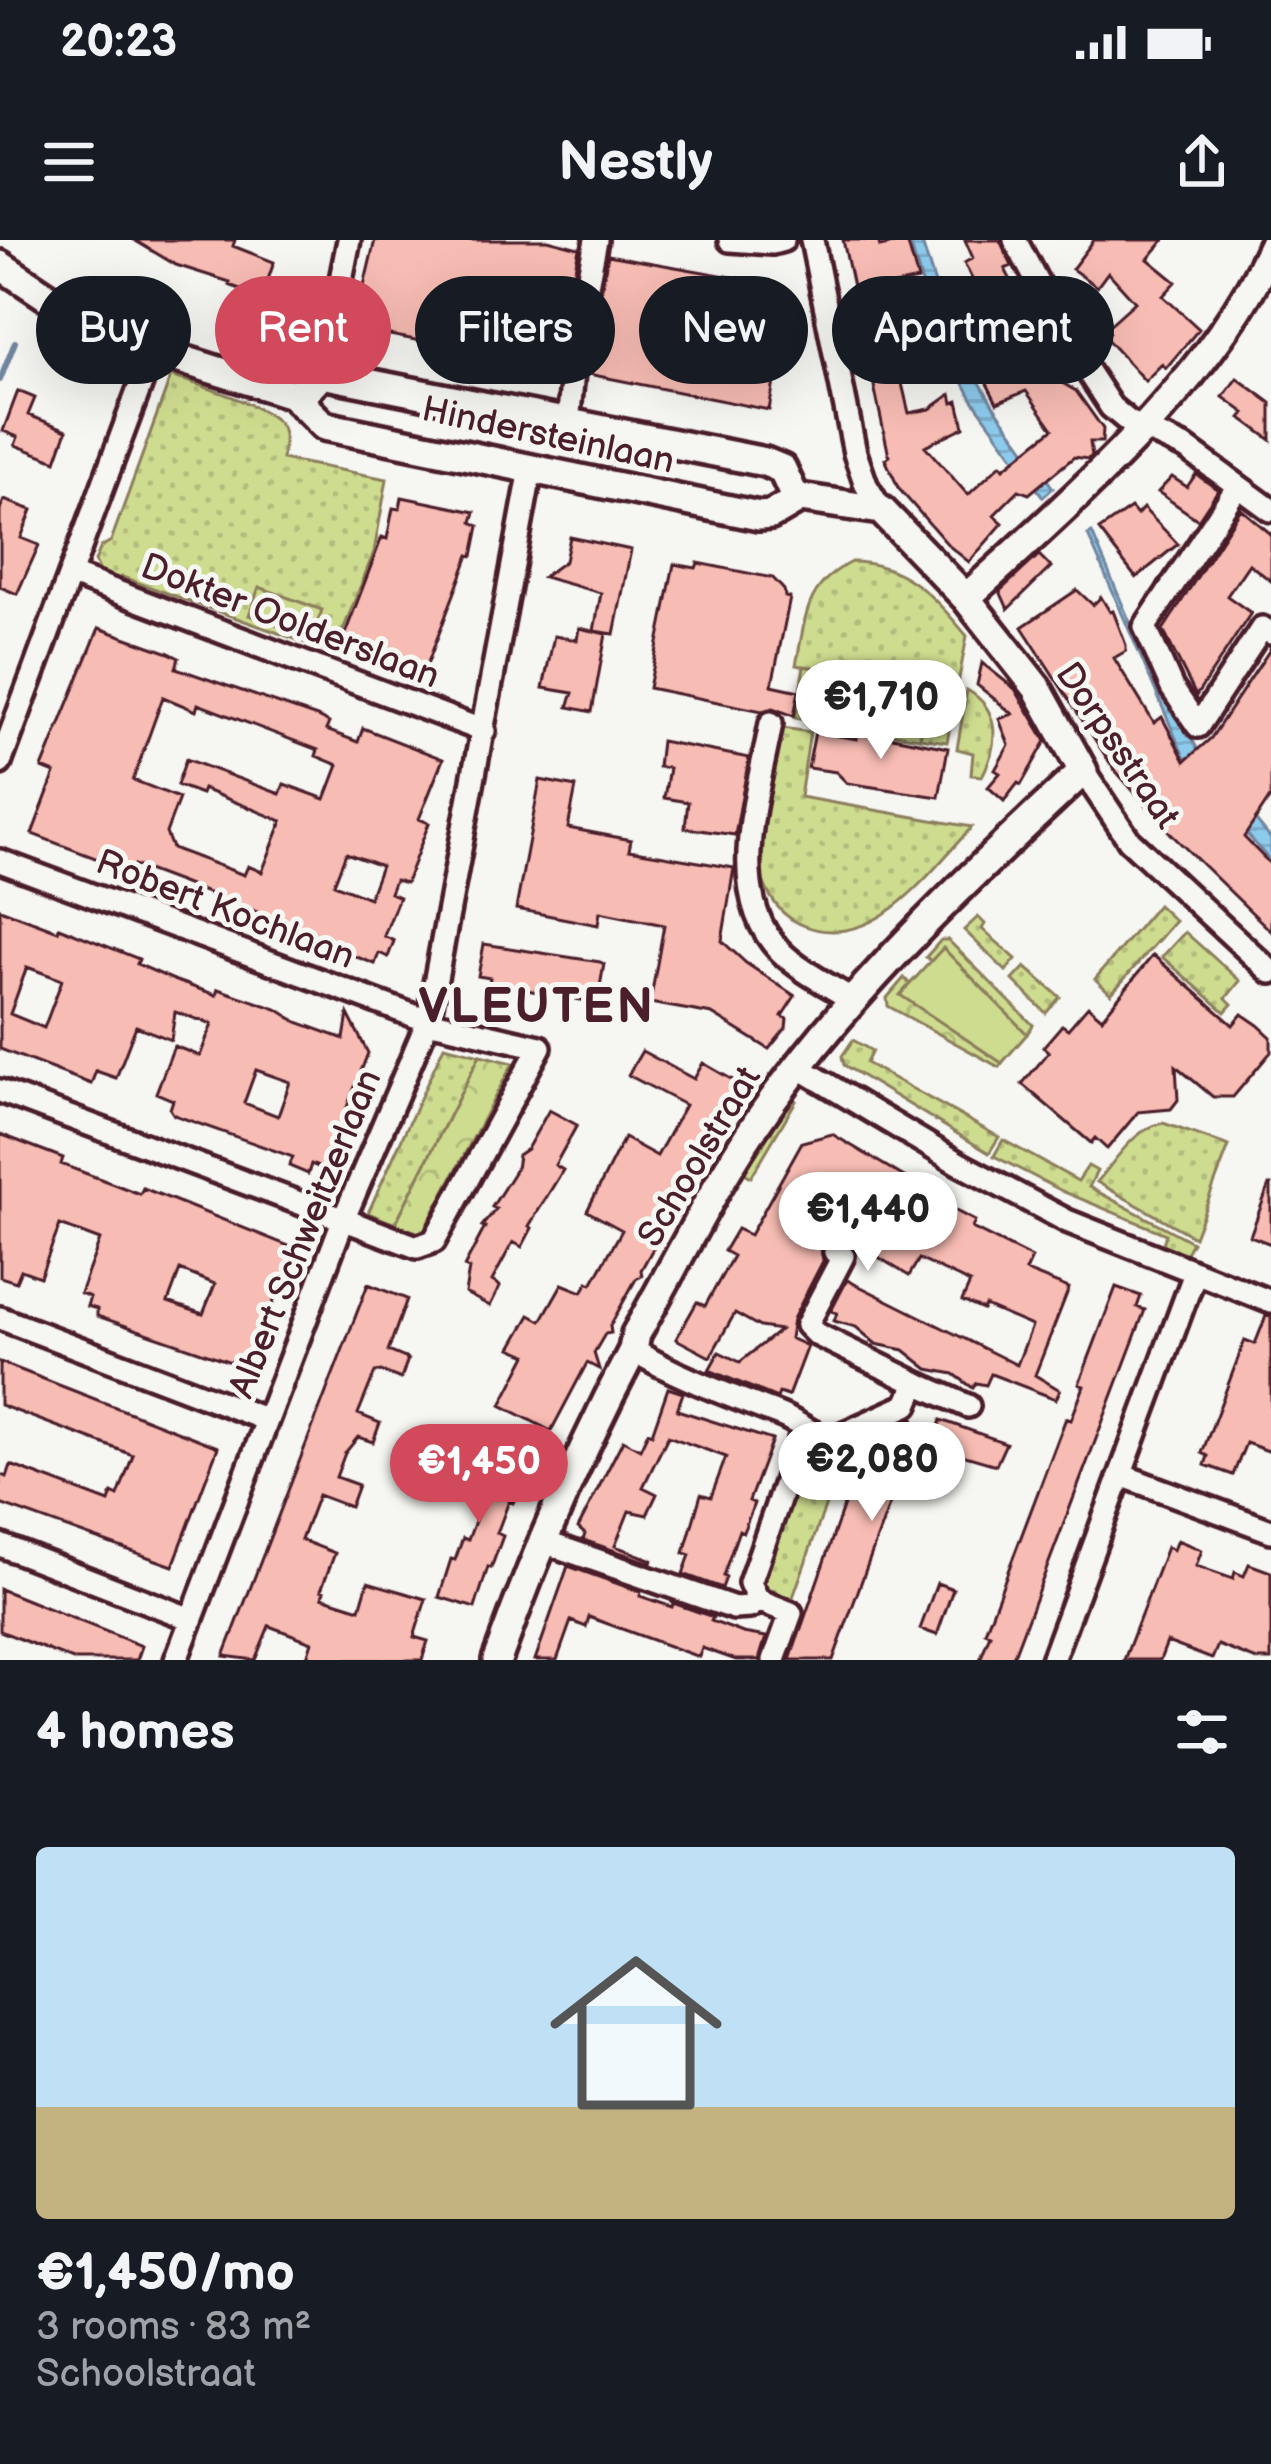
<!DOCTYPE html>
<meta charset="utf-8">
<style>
:root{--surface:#171b24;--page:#242831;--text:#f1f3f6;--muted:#9ea1a6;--accent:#d1495b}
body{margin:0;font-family:"Balsamiq Sans",sans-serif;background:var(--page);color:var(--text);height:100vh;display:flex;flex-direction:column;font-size:45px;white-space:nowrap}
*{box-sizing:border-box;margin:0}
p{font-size:39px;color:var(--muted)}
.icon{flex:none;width:66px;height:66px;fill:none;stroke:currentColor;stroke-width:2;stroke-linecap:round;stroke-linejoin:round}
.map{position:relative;height:1420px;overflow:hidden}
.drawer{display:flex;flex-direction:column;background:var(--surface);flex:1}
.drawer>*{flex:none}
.guide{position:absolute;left:36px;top:36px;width:1200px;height:108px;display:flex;gap:24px}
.price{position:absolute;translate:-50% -102px;padding:0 27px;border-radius:42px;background:#fff;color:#222;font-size:39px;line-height:78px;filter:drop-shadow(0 3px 6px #0008)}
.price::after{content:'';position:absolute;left:50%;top:72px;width:36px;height:27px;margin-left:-18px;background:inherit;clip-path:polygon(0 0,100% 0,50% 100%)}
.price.selected{background:var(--accent);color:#fff}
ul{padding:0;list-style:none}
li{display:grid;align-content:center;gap:24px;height:636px;padding:0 36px}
li span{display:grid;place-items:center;height:372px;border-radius:12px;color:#555}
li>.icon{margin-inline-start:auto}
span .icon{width:216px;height:216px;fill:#fffc;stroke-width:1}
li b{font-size:51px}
h2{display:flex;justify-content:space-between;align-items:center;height:144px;padding:0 36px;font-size:51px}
.chip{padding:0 42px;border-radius:54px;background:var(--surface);box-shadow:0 12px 48px #0002;font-size:42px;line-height:108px}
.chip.selected{background:var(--accent);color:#fff}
.status{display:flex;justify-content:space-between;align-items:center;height:84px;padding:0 60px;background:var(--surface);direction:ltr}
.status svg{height:33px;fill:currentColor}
header{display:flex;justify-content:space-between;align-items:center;height:156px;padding:0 36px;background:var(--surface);font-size:54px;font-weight:600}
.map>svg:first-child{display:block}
</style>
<div class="status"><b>20:23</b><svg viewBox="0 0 49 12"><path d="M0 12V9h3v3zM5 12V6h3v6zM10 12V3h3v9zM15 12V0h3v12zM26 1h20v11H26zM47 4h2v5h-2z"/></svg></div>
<header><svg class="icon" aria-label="menu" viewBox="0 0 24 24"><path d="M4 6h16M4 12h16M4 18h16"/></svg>Nestly<svg class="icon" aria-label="share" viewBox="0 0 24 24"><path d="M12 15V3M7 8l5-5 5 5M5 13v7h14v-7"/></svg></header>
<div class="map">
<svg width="1271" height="1420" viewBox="0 0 1271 1420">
<defs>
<pattern id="grass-dots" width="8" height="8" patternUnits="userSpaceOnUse" patternTransform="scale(3)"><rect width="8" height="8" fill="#cedc8f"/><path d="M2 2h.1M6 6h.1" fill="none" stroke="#b2bc7c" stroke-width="1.8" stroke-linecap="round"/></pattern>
<pattern id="forest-crowns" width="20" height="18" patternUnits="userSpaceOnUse" patternTransform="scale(3)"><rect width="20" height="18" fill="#cedc8f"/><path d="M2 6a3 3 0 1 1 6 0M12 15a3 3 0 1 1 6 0" fill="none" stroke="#b2bc7c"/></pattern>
<pattern id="cemetery-stones" width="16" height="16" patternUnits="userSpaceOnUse" patternTransform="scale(3)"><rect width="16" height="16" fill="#cedc8f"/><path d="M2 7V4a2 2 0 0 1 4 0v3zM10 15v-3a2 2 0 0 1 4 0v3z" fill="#b2bc7c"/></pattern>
<pattern id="water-rules" width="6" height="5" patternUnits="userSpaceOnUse" patternTransform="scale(3)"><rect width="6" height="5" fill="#8dcbed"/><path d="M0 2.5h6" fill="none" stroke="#7baecb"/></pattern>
</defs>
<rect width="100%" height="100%" fill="#f6f6f2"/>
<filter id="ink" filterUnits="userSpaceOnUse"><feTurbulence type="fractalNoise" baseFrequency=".00833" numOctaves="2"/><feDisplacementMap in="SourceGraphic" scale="24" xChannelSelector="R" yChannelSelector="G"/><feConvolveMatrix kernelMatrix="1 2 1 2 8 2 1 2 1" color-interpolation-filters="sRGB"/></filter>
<g filter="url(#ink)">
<!-- grass -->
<path fill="url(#grass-dots)" stroke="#8c7e5d" stroke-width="3" d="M 171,136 C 194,144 277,167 283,190 C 286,198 283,211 282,219 L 387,239 L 374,312 L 334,413 L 122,337 L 115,341 L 100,332 L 95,321 L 101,307 L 111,301 Z
M 851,322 C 903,322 935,357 967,396 L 947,502 L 920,498 L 929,448 L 796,425 C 806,378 804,346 851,322 Z
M 967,450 C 1001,469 999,505 982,536 L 971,535 L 973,513 L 957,509 Z
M 783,488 L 810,492 L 800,557 L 972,587 C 929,632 873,716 800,684 C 774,672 761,644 757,617 Z
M 1158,665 L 1175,681 L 1111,754 L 1095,739 Z
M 978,677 L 985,684 L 982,689 L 1016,719 L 1006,731 L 964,690 Z
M 1185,692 L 1240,741 L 1226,758 L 1232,764 L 1225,772 L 1162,717 Z
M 1025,727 L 1060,757 L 1046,773 L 1013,740 Z
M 853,800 L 872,811 L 866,823 L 999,897 L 989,913 L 844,825 L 842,816 Z
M 444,806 L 480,815 L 395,984 L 368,973 Z
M 788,856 L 796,861 L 751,937 L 740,930 Z
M 1163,883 L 1229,906 L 1194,997 L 1097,942 C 1117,919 1133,889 1163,883 Z
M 1003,900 L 1078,941 L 1088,926 L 1097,931 L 1089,947 L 1192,1002 L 1185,1015 L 1162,1007 L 1166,994 L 1064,952 L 994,916 Z
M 796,1237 L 831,1250 L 791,1363 L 770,1357 L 763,1349 L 762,1331 Z"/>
<!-- forest -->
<path fill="url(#forest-crowns)" stroke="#8c7e5d" stroke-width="3" d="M 941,700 L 948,700 L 1033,785 L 1027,794 L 944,709 L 931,721 L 926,717 Z
M 904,738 L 910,744 L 901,755 L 1002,823 L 999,827 L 888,766 L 887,758 Z
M 480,815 L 513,823 L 422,994 L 395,984 Z"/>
<!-- cemetery -->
<path fill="url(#cemetery-stones)" stroke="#8c7e5d" stroke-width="3" d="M 804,426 L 930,448 L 920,498 L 795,478 Z"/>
<!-- park -->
<path fill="#cedc8f" stroke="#8c7e5d" stroke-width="3" d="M 259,347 L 322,370 L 312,398 L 249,375 Z
M 943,708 L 1027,794 L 1002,823 L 900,755 Z"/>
<!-- water -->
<path fill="url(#water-rules)" stroke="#72869f" stroke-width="3" d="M 909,0 L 921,0 L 950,91 L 993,165 L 1053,248 L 1043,257 L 972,159 L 936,90 Z
M 1092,293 L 1138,401 L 1198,510 L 1271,599 L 1271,622 L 1188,526 L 1088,295 Z"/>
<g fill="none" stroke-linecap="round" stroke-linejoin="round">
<!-- stream -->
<path stroke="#72869f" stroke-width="6" d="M 0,140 L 15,102"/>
</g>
<!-- building -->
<path fill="#f7bcb3" stroke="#4a1f2b" stroke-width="3" fill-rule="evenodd" d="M 134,0 L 235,0 L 233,6 L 274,22 L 262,57 L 229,45 L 230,42 L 176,25 Z
M 375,0 L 548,0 L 579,8 L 561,99 L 565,111 L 574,116 L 586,112 L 590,105 L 608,15 L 777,45 L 773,50 L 790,53 L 769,170 L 588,134 L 586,125 L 576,117 L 566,119 L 559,128 L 354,88 Z
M 843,0 L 878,0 L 880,7 L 907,1 L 918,40 L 890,46 L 909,138 L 901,139 L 909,173 L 930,169 L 951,154 L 953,163 L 958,161 L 964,187 L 925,206 L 968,255 L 1001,224 L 1004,228 L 1053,189 L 1026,151 L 997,163 L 966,103 L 993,89 L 976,57 L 949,71 L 940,54 L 972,39 L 964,23 L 973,18 L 965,0 L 1000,0 L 1012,26 L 1005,29 L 1033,83 L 1038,80 L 1051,102 L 1045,105 L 1061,132 L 1067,133 L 1064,144 L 1076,151 L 1103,189 L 1102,202 L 1090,202 L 1092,216 L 1088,219 L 1074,217 L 1029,254 L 1019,250 L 994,275 L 1003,283 L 969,322 L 949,306 L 899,249 L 885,219 L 889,216 Z
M 1094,0 L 1164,0 L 1148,19 L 1176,42 L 1163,56 L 1199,89 L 1166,128 L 1162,124 L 1145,141 L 1104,96 L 1109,92 L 1106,88 L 1135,62 L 1108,32 L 1097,47 L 1072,29 Z
M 1237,138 L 1271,163 L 1271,200 L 1241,178 L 1245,173 L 1223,157 Z
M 18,151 L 35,158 L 28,175 L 67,190 L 56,221 L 15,205 L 18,197 L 3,191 Z
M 1196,234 L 1218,250 L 1198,280 L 1158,252 L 1172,237 L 1187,247 Z
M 402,257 L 475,272 L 472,282 L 479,286 L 473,316 L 469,315 L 422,438 L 340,407 L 382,297 L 387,299 L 393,268 L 400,269 Z
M 4,260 L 32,270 L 21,298 L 39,305 L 17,354 L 0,347 L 0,270 Z
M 1131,268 L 1137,275 L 1143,268 L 1178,304 L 1136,338 L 1099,290 Z
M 1241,269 L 1271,294 L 1271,341 L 1249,324 L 1227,356 L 1251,373 L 1196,456 L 1163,390 Z
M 570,297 L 631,310 L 614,394 L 594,391 L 601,353 L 543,337 L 565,321 Z
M 1039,315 L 1051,327 L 1008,369 L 1000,351 Z
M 698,323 L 773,338 L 784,350 L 785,357 L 790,358 L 772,445 L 799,451 L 794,476 L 773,468 L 762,471 L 649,448 L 674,324 L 696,328 Z
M 1077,350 L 1093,365 L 1101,357 L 1110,372 L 1113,371 L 1126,405 L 1126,411 L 1114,418 L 1154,483 L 1162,477 L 1185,521 L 1211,498 L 1271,408 L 1271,556 L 1244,597 L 1271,625 L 1271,691 L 1172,595 L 1114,529 L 1022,387 Z
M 99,388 L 169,413 L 179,418 L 176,428 L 317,477 L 329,483 L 326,490 L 358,502 L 363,488 L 443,519 L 419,579 L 429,583 L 414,622 L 406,643 L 395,640 L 390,653 L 399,657 L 384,696 L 394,701 L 388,717 L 379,713 L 375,724 L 255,678 L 257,672 L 179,642 L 134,625 L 132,632 L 32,594 L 55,533 L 42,528 ZM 163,457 L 196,471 L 198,464 L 318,510 L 316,516 L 338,525 L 325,559 L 284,544 L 280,554 L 186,519 L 177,545 L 201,554 L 203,549 L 282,581 L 262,632 L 248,626 L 244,635 L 172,608 L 166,593 L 179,558 L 133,540 ZM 346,613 L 381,626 L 369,658 L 334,644 Z
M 579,388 L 606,394 L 592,472 L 568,467 L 573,453 L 543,448 L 554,396 L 577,400 Z
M 982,423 L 1015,449 L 1046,501 L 1021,545 L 1018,543 L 1004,561 L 988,547 L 1000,533 L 995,530 L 1009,505 L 999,479 L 1013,474 L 977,445 Z
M 857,490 L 948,508 L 939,557 L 847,543 L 836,532 L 808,528 L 815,492 L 857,499 Z
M 661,501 L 749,518 L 735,595 L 685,588 L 688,562 L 664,558 L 669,528 L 658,527 Z
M 540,540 L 576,547 L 568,588 L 631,600 L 629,610 L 734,628 L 722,701 L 746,723 L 795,756 L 782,776 L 787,779 L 786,788 L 769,809 L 712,774 L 650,763 L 664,685 L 600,672 L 598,685 L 516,669 Z
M 0,669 L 58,691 L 59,687 L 139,719 L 137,724 L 176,741 L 216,755 L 218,749 L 277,769 L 297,782 L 344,799 L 348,774 L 368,813 L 323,929 L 311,924 L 308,934 L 289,926 L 293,917 L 174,875 L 170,869 L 173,860 L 156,853 L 174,806 L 200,816 L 212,784 L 175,772 L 171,800 L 136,786 L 116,838 L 96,831 L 91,844 L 0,809 ZM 27,727 L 62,740 L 44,788 L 10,774 ZM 256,830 L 290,842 L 278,876 L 244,863 Z
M 484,704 L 600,722 L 604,724 L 597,763 L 489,743 L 490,738 L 478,736 Z
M 1153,715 L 1233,785 L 1242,774 L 1258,785 L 1271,797 L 1271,812 L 1233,857 L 1213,857 L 1176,826 L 1178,860 L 1171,869 L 1138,872 L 1107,909 L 1095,898 L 1091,903 L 1022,844 L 1049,812 L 1043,807 L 1062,785 L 1068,789 L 1088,766 L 1102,778 Z
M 642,811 L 694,839 L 703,823 L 745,847 L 676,968 L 679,975 L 671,976 L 641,1030 L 642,1036 L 636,1039 L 610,1086 L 611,1093 L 605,1094 L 594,1113 L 599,1129 L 587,1123 L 551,1191 L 501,1165 L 527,1115 L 511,1108 L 530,1075 L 541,1081 L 562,1044 L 582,1052 L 588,1042 L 592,1044 L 622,990 L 587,971 L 624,898 L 657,916 L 685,865 L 628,835 Z
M 549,870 L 577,885 L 555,925 L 563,930 L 529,986 L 532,988 L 522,1007 L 513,1002 L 492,1041 L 500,1046 L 490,1066 L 465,1053 L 469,1029 L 464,1027 L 485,987 L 482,986 L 496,969 L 492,967 L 516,929 L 518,915 L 527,909 Z
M 0,894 L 63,918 L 61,924 L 140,954 L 143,948 L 294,1008 L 248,1128 L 97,1076 L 97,1069 L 87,1066 L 90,1057 L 80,1053 L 100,1000 L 60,985 L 40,1037 L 21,1030 L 16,1042 L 0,1037 ZM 180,1030 L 215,1044 L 203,1074 L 168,1062 Z
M 832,894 L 916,944 L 919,952 L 975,981 L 972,988 L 1032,1018 L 1026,1031 L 1069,1048 L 1035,1135 L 1060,1150 L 1056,1159 L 991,1134 L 986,1145 L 976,1143 L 973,1148 L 954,1134 L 928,1129 L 904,1110 L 876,1104 L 856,1087 L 834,1081 L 837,1073 L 831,1071 L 847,1040 L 1017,1125 L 1032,1086 L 985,1066 L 983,1070 L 962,1061 L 970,1043 L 919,1019 L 909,1036 L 841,994 L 822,1004 L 823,1021 L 793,1079 L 790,1098 L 807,1106 L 788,1156 L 779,1153 L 777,1158 L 709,1130 L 719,1112 L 740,1122 L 780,1090 L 760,1087 L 735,1073 L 710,1117 L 676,1099 L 697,1062 L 705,1066 L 733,1016 L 724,1011 L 737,989 L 750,995 L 802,902 Z
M 1269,945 L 1271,945 L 1271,1004 L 1250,996 Z
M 368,1044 L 407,1059 L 388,1111 L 408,1119 L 401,1139 L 381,1131 L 375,1132 L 371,1142 L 358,1174 L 380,1183 L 373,1202 L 358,1197 L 345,1213 L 336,1237 L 358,1245 L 350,1267 L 318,1255 L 301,1300 L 335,1313 L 321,1350 L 324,1351 L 322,1357 L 360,1369 L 368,1342 L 426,1359 L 414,1397 L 428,1401 L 422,1420 L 306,1420 L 312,1402 L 269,1386 L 255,1420 L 224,1416 Z
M 1116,1047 L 1141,1056 L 1137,1067 L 1145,1070 L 1012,1420 L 980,1420 L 990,1394 L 985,1392 L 1066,1178 L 1071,1180 L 1084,1146 L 1079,1144 Z
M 1266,1076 L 1271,1077 L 1271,1212 L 1246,1203 L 1233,1235 L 1205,1225 L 1208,1216 L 1202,1213 L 1245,1100 L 1255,1104 Z
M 0,1122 L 218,1207 L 173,1326 L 0,1264 L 0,1234 L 7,1237 L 11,1225 L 109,1262 L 112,1253 L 118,1256 L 133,1215 L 0,1165 Z
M 668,1148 L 683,1153 L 677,1170 L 772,1200 L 749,1261 L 754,1263 L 749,1277 L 743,1292 L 739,1290 L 723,1336 L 726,1337 L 722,1348 L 683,1334 L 690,1315 L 684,1313 L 701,1254 L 711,1257 L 726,1217 L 668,1196 L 643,1247 L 657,1254 L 647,1275 L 629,1271 L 615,1306 L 652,1320 L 651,1323 L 583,1300 L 585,1294 L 578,1288 L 623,1200 L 640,1209 L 648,1192 L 652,1194 Z
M 913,1179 L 930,1212 L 941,1180 L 1006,1203 L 996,1225 L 945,1210 L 895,1234 L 887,1258 L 891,1260 L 833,1420 L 790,1420 L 857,1227 L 848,1210 Z
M 471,1212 L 524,1238 L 513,1263 L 509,1261 L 497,1293 L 503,1296 L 491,1328 L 488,1327 L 475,1368 L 439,1357 L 451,1319 L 455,1320 L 463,1298 L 468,1300 L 485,1254 L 446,1236 L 455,1213 L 468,1219 Z
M 1177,1300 L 1202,1310 L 1196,1326 L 1233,1339 L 1235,1332 L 1244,1336 L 1249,1324 L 1271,1332 L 1271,1420 L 1257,1420 L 1218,1405 L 1212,1419 L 1167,1402 L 1160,1420 L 1124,1420 L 1167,1307 L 1173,1310 Z
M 568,1326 L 641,1352 L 640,1356 L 672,1367 L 673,1363 L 713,1377 L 711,1381 L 743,1393 L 766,1397 L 759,1420 L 736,1420 L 702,1408 L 699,1417 L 589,1377 L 586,1387 L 571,1381 L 557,1420 L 535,1420 Z
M 937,1343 L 953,1349 L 937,1395 L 920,1389 Z
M 0,1349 L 142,1406 L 137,1420 L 73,1420 L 0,1391 Z"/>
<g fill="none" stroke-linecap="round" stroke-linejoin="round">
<defs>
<path id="street" d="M 730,0 L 772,3 L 783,0
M 812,0 L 855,213 L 866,245 L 881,270
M 1015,0 L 1071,106 L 1111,167 L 1129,182 L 1186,208 L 1271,270
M 576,101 L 596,0
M 322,134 L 349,0
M 568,183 L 573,132
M 1238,246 L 1145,387 L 1172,448 L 1198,486 L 1262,388 L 1271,393
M 72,335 L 484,491
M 771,483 C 759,552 723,653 780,711 C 800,731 827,744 851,759
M 0,523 L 153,111
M 1083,531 L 1129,600 L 1271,732
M 0,621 L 428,781 L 540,807 L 434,1001 L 417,1007 L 0,851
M 798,827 L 958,923 L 1067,981 L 1271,1062
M 0,1078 L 267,1180
M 633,1110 C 679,1138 729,1155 780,1175 C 798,1182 810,1193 829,1200 L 907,1165 L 916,1143 L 816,1094 L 807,1085 L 843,1016 L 835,1012
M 916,1143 L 968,1166
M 1121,1235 L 1271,1291
M 541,1301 L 734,1368 L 750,1367 L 758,1360
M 0,1305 L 191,1379
M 176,1420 L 344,978 L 428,781 L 531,229
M 774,1420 L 791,1373 L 758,1360 L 750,1343 L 803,1191
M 1052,1420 L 1195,1033"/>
<path id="secondary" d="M 0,25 L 75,75 L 142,107 L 292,154 L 324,186 L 759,276 L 771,275 L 800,258 L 881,270 L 966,358 L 1037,448 L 1083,531 C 973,633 864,736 775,857 C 721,931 681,1015 636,1094 L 633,1110 C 579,1212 536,1312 497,1420
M 292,154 L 308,149 L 322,134 L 765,222 L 782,229 L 793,253 L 800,258
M 966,358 C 1071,261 1213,140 1271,8"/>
</defs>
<!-- street casing -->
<use href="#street" stroke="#4a1f2b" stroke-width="30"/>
<!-- secondary casing -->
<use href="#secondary" stroke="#4a1f2b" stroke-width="36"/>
<!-- street -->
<use href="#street" stroke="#f6f6f2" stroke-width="21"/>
<!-- secondary -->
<use href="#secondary" stroke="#f6f6f2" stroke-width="27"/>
</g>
</g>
<g text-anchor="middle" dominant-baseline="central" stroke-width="10" stroke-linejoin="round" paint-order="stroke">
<!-- street labels -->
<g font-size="36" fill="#4a1f2b" stroke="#f6f6f2">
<text transform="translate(548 196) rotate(12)">Hindersteinlaan</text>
<text transform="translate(290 382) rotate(21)">Dokter Oolderslaan</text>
<text transform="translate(1117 506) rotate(56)">Dorpsstraat</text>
<text transform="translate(225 670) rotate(21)">Robert Kochlaan</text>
<text transform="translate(700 917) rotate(-59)">Schoolstraat</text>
<text transform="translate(306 994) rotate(-68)">Albert Schweitzerlaan</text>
</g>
<!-- district labels -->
<g font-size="48" font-weight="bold" letter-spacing="3" fill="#4a1f2b" stroke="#f6f6f2">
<text x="537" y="767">VLEUTEN</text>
</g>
</g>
</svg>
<b class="price" style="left:881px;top:522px">€1,710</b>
<b class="price" style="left:868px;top:1034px">€1,440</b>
<b class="price" style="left:872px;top:1284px">€2,080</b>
<b class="price selected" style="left:479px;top:1286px">€1,450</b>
<div class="guide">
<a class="chip">Buy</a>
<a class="chip selected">Rent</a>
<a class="chip">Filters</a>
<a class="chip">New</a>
<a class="chip">Apartment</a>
</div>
</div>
<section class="drawer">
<h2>4 homes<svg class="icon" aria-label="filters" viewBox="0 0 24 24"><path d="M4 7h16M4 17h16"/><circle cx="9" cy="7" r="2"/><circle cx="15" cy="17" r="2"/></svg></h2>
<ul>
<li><span style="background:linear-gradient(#bfe0f5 70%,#c2b280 0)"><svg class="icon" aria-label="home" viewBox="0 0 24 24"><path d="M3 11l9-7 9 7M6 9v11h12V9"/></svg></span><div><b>€1,450/mo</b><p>3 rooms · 83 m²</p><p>Schoolstraat</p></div></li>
</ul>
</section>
